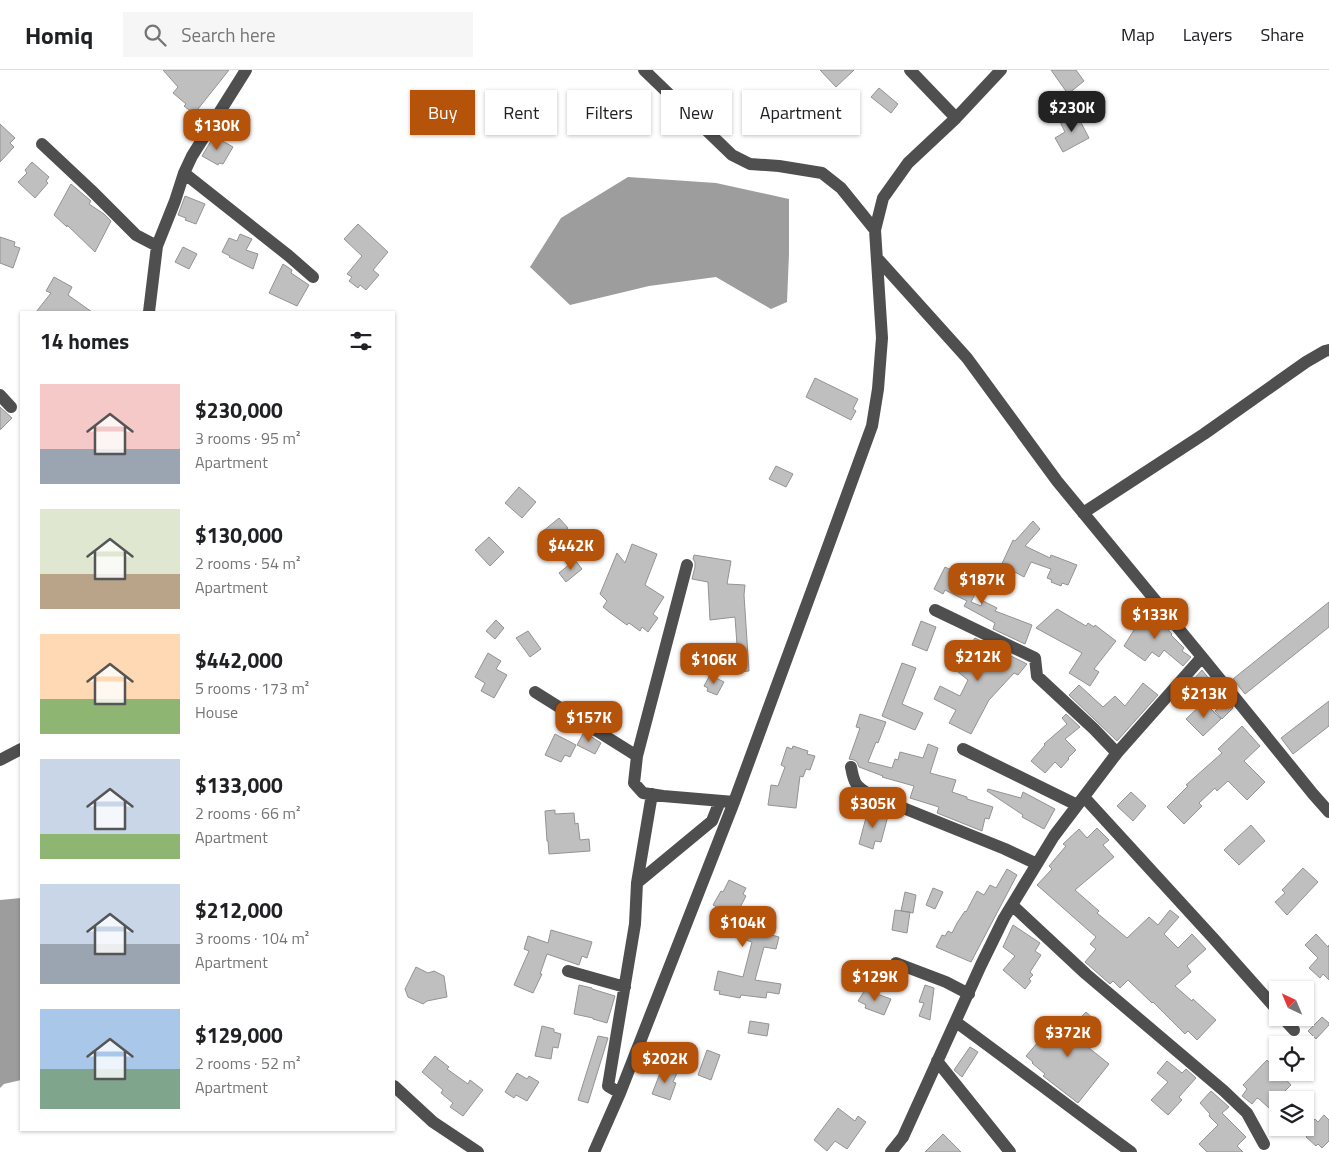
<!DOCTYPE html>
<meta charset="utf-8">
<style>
:root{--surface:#fff;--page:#f6f6f6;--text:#202124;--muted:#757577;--line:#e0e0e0;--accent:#b45309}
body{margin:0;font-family:"Titillium Web",sans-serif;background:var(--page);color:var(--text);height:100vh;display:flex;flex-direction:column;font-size:19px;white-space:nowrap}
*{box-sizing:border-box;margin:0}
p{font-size:16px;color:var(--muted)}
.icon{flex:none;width:28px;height:28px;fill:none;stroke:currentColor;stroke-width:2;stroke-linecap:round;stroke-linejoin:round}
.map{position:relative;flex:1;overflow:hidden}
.sheet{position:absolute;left:20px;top:241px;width:375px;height:820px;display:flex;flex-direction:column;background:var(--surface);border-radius:0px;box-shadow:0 1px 4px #0004}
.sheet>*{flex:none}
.hud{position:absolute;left:410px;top:20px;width:475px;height:45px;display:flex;gap:10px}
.needle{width:32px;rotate:316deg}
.tools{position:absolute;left:1269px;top:911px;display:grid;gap:10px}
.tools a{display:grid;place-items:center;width:45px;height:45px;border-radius:0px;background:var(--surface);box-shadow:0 1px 4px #0004;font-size:25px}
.price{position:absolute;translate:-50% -42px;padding:0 11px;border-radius:10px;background:var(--accent);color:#fff;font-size:16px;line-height:32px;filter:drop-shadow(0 1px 2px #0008)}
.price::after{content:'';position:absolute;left:50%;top:30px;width:15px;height:11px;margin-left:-8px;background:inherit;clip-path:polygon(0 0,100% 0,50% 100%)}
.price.on{background:#222;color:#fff}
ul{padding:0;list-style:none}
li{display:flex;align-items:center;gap:15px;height:125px;padding:0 20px}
li span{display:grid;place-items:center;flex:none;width:140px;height:100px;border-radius:0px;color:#555}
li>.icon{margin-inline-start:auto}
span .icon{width:60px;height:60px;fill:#fffc;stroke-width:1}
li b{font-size:21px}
h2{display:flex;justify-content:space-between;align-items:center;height:60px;padding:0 20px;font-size:21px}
.pill{padding:0 18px;border-radius:0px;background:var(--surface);box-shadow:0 1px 4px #0004;font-size:18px;line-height:45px}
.pill.on{background:var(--accent);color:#fff}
header{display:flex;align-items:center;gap:30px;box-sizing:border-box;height:70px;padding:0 25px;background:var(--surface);border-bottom:1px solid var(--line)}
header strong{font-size:24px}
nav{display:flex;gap:28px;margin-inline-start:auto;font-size:18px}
.search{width:350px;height:45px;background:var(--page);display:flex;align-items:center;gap:12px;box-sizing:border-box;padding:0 18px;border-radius:0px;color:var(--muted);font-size:19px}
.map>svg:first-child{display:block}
</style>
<header>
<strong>Homiq</strong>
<div class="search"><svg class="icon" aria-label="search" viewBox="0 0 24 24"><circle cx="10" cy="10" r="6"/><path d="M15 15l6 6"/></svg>Search here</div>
<nav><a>Map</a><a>Layers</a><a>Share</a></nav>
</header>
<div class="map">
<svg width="1329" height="1082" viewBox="0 0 1329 1082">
<rect width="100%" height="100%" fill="#fff"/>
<!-- water -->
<path fill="#9d9d9d" d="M 628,107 L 716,113 L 789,129 L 789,184 L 787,232 L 771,239 L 716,207 L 649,216 L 570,235 L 530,197 L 561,148 Z
M 21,828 L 21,1010 L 4,1014 L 0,1018 L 0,830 Z"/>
<!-- building -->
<path fill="#bfbfbf" stroke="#939393" d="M 163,0 L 229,0 L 194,44 L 184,36 L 186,34 L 173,23 L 178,17 Z
M 820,0 L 854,0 L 836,17 Z
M 1051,0 L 1076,0 L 1084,11 L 1068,24 Z
M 879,18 L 898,34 L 891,43 L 871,27 Z
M 1076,43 L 1089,68 L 1063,82 L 1055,68 L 1065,62 L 1060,52 Z
M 0,54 L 15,68 L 10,73 L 14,77 L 0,92 Z
M 214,66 L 233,77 L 223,94 L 219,93 L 218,95 L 202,86 Z
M 32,92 L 49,107 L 46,111 L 48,113 L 35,128 L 18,112 L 27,103 L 25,100 Z
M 71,114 L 91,131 L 89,134 L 104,144 L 111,151 L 95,182 L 67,155 L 67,157 L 54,145 Z
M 185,126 L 205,134 L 196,154 L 185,150 L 186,148 L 178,145 Z
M 358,154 L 388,182 L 373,200 L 379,205 L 366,220 L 360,215 L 358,218 L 349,211 L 352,207 L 347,204 L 362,186 L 344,169 Z
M 240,164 L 252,169 L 246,180 L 258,184 L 253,199 L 229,187 L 230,186 L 222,182 L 229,168 L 237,171 Z
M 0,167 L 15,172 L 14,176 L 20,178 L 13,198 L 0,193 Z
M 183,177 L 197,184 L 189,199 L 175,192 Z
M 283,194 L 292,200 L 291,203 L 309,215 L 297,236 L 269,223 Z
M 54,207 L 72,217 L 68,225 L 92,242 L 36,242 L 51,223 L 46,221 Z
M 815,308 L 858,329 L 853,339 L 856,341 L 851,350 L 806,327 Z
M 0,337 L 12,348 L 0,360 Z
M 776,396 L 793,404 L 786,417 L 769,409 Z
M 519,417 L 536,432 L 522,448 L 505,433 Z
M 559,448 L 568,458 L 550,473 L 542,462 Z
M 1033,451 L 1040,459 L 1025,476 L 1050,488 L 1051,485 L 1077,495 L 1068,515 L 1062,513 L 1061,516 L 1051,512 L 1052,510 L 1047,508 L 1051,499 L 1031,492 L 1024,507 L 1011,500 L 1009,505 L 999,500 L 1013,470 L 1015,471 Z
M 489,467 L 504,482 L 490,496 L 475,480 Z
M 632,474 L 657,484 L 645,515 L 664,527 L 653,544 L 658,548 L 648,562 L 642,557 L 640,561 L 629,553 L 627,555 L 609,542 L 603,537 L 607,531 L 600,524 L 617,483 L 625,493 Z
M 694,485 L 731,491 L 727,514 L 745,515 L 744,525 L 749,601 L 739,602 L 735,547 L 710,550 L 708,512 L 692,509 L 695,497 L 695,492 L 693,489 Z
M 575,490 L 582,499 L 566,512 L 559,503 Z
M 945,497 L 980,514 L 971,532 L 981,536 L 983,531 L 997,538 L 995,541 L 1032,555 L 1025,574 L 993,559 L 995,553 L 964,536 L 967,531 L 945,520 L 943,524 L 934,519 Z
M 1329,532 L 1329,557 L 1245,624 L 1233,609 Z
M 1149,536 L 1157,545 L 1156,547 L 1172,564 L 1171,565 L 1184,578 L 1182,581 L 1191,587 L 1183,596 L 1164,580 L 1159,587 L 1152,582 L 1145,591 L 1124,576 Z
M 1057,539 L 1086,556 L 1088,553 L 1094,557 L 1095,555 L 1116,571 L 1094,599 L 1099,602 L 1090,616 L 1069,603 L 1082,583 L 1036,558 Z
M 496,550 L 504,558 L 495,569 L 486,561 Z
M 921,551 L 936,557 L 927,581 L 912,575 Z
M 528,561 L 541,579 L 530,587 L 516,568 Z
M 975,568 L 1027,594 L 1018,605 L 1014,603 L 989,630 L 971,664 L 949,653 L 956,640 L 934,629 L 940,616 L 960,626 L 968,610 L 953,598 Z
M 488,583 L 501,591 L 496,599 L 507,605 L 494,628 L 481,621 L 485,613 L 475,607 Z
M 902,593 L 916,598 L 902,634 L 923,643 L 915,660 L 882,646 Z
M 1202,600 L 1218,620 L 1216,623 L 1205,614 L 1200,619 L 1192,611 Z
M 710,605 L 724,612 L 717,625 L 707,621 L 708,618 L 704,616 Z
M 1143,613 L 1158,625 L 1117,671 L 1069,625 L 1079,615 L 1103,637 L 1115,626 L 1125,636 Z
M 1226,630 L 1233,638 L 1222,649 L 1215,641 Z
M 1329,631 L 1329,656 L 1293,684 L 1281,668 Z
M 1204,632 L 1221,649 L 1203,666 L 1186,649 Z
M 860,644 L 886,652 L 878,673 L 876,672 L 868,692 L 892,698 L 895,689 L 898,690 L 900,682 L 923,688 L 928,674 L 938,678 L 930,703 L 956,710 L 952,722 L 967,727 L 967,729 L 993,737 L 989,749 L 985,748 L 982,761 L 937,743 L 939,737 L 910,728 L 914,716 L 882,707 L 883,706 L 859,697 L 857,692 L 854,690 L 849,689 L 860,658 L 856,657 Z
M 1066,644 L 1080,657 L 1065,669 L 1076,680 L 1068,688 L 1069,689 L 1061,698 L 1055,692 L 1045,703 L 1031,691 L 1045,675 L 1044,674 L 1067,654 L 1062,648 Z
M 1242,656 L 1260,676 L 1244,691 L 1265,712 L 1247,730 L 1228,711 L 1217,721 L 1215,718 L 1199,733 L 1202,736 L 1184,754 L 1167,737 L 1188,716 L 1186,715 L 1222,683 L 1218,679 Z
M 584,662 L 601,673 L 595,684 L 577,675 Z
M 555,664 L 576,675 L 570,687 L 565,685 L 561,692 L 545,685 Z
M 793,676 L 808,681 L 807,684 L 815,686 L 810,700 L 806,699 L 803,707 L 800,706 L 796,738 L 768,735 L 771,715 L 778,716 L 785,697 L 781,695 L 787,677 L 792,679 Z
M 988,719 L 1021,728 L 1023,722 L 1055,739 L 1044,759 L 1022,747 L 1023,745 L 987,721 Z
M 1131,722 L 1146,736 L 1133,751 L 1117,736 Z
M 555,740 L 555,744 L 574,743 L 575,754 L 578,753 L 580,770 L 589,769 L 590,781 L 549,784 L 548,771 L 547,771 L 545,741 Z
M 868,740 L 888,746 L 881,772 L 875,771 L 873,779 L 859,774 Z
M 1251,755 L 1265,771 L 1239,795 L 1224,780 Z
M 1097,758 L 1109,770 L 1103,775 L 1114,787 L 1075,820 L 1099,841 L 1097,843 L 1127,868 L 1149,847 L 1158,855 L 1170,840 L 1179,847 L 1164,864 L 1178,878 L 1192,864 L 1206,879 L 1187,896 L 1191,902 L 1175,916 L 1192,931 L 1193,929 L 1216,950 L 1197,970 L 1188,961 L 1185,964 L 1153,932 L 1152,933 L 1128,910 L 1120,918 L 1113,911 L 1110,914 L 1085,892 L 1096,879 L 1090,874 L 1096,867 L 1037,815 L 1052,799 L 1049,796 L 1066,776 L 1063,774 L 1079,759 L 1087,768 Z
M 1303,798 L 1318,812 L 1287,845 L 1275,832 L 1285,823 L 1282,820 Z
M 1007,799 L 1017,805 L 971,892 L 936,877 L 942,865 L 945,866 L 948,861 L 952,863 L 957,853 L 965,841 L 966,842 L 977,821 L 984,825 L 990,815 L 996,818 Z
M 729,810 L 746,818 L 743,824 L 746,826 L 733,851 L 757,860 L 756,861 L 779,867 L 776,879 L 764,877 L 755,910 L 781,914 L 779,924 L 767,922 L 766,928 L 741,925 L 740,928 L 719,924 L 720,921 L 714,920 L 718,901 L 743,907 L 752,872 L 733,866 L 734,864 L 729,862 L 730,860 L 711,850 L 713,844 L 722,847 L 725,841 L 713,835 L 721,821 L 723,822 Z
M 933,818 L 943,822 L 935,839 L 926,835 Z
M 905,822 L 916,825 L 913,843 L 901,841 Z
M 895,840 L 910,842 L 907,863 L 892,860 Z
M 1013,855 L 1040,873 L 1035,881 L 1041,885 L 1030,902 L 1033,905 L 1029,909 L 1031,911 L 1025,919 L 1003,900 L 1015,886 L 1003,877 Z
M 551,860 L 592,872 L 587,888 L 582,886 L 579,895 L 547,884 L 540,904 L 542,904 L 533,923 L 514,915 L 529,881 L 524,879 L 528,866 L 548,873 Z
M 1316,864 L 1328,877 L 1329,875 L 1329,910 L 1323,904 L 1320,908 L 1309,898 L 1318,888 L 1305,875 Z
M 416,897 L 428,903 L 434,901 L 444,906 L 447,927 L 427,931 L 423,934 L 408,927 L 405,919 Z
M 579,915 L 592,918 L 592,919 L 615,926 L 607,953 L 593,949 L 593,948 L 574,944 Z
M 925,915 L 934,918 L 930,950 L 919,946 L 924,933 L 919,932 Z
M 865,920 L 876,926 L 877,924 L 891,929 L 884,945 L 865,938 L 866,935 L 858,931 Z
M 1086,942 L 1096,951 L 1087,960 L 1088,961 L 1079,970 L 1109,994 L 1078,1033 L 1043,1006 L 1045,1004 L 1032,993 L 1033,992 L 1026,986 L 1045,964 L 1044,962 L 1055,950 L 1067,961 Z
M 1322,947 L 1329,953 L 1329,955 L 1316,969 L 1308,961 Z
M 750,951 L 769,954 L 767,966 L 748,963 Z
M 542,956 L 554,959 L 554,962 L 561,964 L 558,978 L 553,977 L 551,989 L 535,986 Z
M 598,966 L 608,968 L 588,1033 L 578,1030 Z
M 970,977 L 978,982 L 962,1007 L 954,1000 Z
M 707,980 L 720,985 L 711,1010 L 698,1005 Z
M 435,986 L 449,997 L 447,999 L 468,1014 L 470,1010 L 483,1020 L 463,1046 L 450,1037 L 453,1033 L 441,1023 L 443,1020 L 422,1002 Z
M 1267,990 L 1278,1001 L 1278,1002 L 1279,1002 L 1291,1015 L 1285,1021 L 1294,1030 L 1278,1030 L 1278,1046 L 1259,1029 L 1257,1028 L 1252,1034 L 1242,1026 L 1247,1019 L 1243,1015 Z
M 1167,991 L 1182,1003 L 1186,999 L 1196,1008 L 1179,1027 L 1182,1030 L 1168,1045 L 1151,1030 L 1168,1012 L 1157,1003 Z
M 662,998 L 677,1003 L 673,1012 L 676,1013 L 670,1030 L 652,1024 Z
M 517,1003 L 527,1009 L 529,1006 L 539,1012 L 527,1031 L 516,1025 L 514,1028 L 505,1022 Z
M 1211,1021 L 1229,1037 L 1222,1043 L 1246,1067 L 1237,1076 L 1243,1082 L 1207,1082 L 1199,1074 L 1218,1055 L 1209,1046 L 1210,1044 L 1200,1033 Z
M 838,1038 L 855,1051 L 858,1046 L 866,1052 L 847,1079 L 835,1071 L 827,1081 L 814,1070 Z
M 1324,1045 L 1329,1050 L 1329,1071 L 1322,1078 L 1318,1074 L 1316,1076 L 1306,1067 L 1311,1061 L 1307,1058 L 1315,1049 L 1318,1052 Z
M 943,1064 L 961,1082 L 925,1082 Z"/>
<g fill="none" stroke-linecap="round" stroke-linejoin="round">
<!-- minor -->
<path stroke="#4f4f4f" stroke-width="12" d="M 644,0 L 732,85 L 750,94 L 779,96 L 822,103 L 841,118 L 875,160
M 910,0 L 956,48
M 42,74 L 91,120 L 136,165 L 157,176
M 184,103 L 289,186 L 313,207
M 877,188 L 967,288 L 1057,411 L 1202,587 L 1313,724 L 1329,742
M 149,242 L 157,176 L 175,131 L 184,103 L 192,86 L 246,0
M 0,325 L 11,337
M 1083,443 L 1204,364 L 1306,292 L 1325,281 L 1329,280
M 687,495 L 637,686 L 634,713 L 643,723 L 663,726 L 734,732
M 935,540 L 1035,588 L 1037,606 L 1094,659 L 1117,683
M 535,622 L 637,686
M 963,679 L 1077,735
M 0,690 L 21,679
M 851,697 C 854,714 856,717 871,725 L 1005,779 L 1037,794
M 1084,727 L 1214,869 L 1278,941
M 637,813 L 712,751 L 720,731
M 1012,835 L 1086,904 L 1224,1021 L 1247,1043 L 1264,1074
M 896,893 L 946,912 L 969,924
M 568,901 L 625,917
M 1283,948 L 1294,960
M 956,952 C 1015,995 1072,1039 1131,1082
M 937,991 L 1010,1082
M 394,1016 L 433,1052 L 478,1082
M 620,1023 L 608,1016 L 635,854 L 637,813 L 652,724
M 594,1082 L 620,1023 L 734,732 L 826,482 L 872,356 L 878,319 L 882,268 L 875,160 L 883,128 L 908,93 L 956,48 L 1001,0
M 891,1082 L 903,1067 L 981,895 L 1004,848 L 1054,766 L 1117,683 L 1202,587"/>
</g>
</svg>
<div class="tools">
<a><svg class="needle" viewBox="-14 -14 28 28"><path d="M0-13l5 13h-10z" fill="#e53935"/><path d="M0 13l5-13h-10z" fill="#757577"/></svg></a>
<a><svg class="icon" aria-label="locate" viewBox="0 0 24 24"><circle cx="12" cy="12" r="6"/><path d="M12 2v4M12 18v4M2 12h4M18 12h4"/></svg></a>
<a><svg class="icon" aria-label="layers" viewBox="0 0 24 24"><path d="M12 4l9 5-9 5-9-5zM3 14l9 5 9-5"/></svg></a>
</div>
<b class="price on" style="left:1072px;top:63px">$230K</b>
<b class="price" style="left:217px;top:81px">$130K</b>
<b class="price" style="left:571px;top:501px">$442K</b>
<b class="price" style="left:982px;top:535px">$187K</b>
<b class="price" style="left:1155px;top:570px">$133K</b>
<b class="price" style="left:978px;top:612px">$212K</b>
<b class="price" style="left:714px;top:615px">$106K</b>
<b class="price" style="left:1204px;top:649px">$213K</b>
<b class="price" style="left:589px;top:673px">$157K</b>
<b class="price" style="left:873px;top:759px">$305K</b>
<b class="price" style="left:743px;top:878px">$104K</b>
<b class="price" style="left:875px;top:932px">$129K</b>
<b class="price" style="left:1068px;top:988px">$372K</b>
<b class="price" style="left:665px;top:1014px">$202K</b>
<div class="hud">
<a class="pill on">Buy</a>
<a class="pill">Rent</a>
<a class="pill">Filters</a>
<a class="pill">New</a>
<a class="pill">Apartment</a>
</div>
<section class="sheet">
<h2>14 homes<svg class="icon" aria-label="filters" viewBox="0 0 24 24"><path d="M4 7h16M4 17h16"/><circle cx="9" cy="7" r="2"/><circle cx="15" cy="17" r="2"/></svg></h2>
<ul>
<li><span style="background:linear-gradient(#f6c9c9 65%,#9aa5b1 0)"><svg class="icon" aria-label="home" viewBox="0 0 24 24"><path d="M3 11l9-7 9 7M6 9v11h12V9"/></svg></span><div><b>$230,000</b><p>3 rooms · 95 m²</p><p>Apartment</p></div></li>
<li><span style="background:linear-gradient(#dfe7d0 65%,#b9a48a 0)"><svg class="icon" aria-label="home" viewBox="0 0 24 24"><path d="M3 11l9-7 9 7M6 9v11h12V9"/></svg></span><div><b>$130,000</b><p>2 rooms · 54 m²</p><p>Apartment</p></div></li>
<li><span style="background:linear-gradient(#ffd9b3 65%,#8fb573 0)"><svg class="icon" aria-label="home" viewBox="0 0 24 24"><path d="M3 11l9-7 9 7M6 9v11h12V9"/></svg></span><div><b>$442,000</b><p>5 rooms · 173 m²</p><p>House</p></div></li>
<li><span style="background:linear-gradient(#c9d6e8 75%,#8fb573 0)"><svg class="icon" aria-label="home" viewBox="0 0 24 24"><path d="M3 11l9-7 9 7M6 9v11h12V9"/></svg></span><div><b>$133,000</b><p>2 rooms · 66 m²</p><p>Apartment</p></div></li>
<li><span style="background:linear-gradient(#c9d6e8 60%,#9aa5b1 0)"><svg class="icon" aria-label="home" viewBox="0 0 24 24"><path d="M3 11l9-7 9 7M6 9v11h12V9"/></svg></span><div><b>$212,000</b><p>3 rooms · 104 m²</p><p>Apartment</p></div></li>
<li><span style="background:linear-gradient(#a9c7e8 60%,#7fa58c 0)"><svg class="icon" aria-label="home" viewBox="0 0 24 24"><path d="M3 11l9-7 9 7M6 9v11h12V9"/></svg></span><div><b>$129,000</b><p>2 rooms · 52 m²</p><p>Apartment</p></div></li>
</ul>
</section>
</div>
